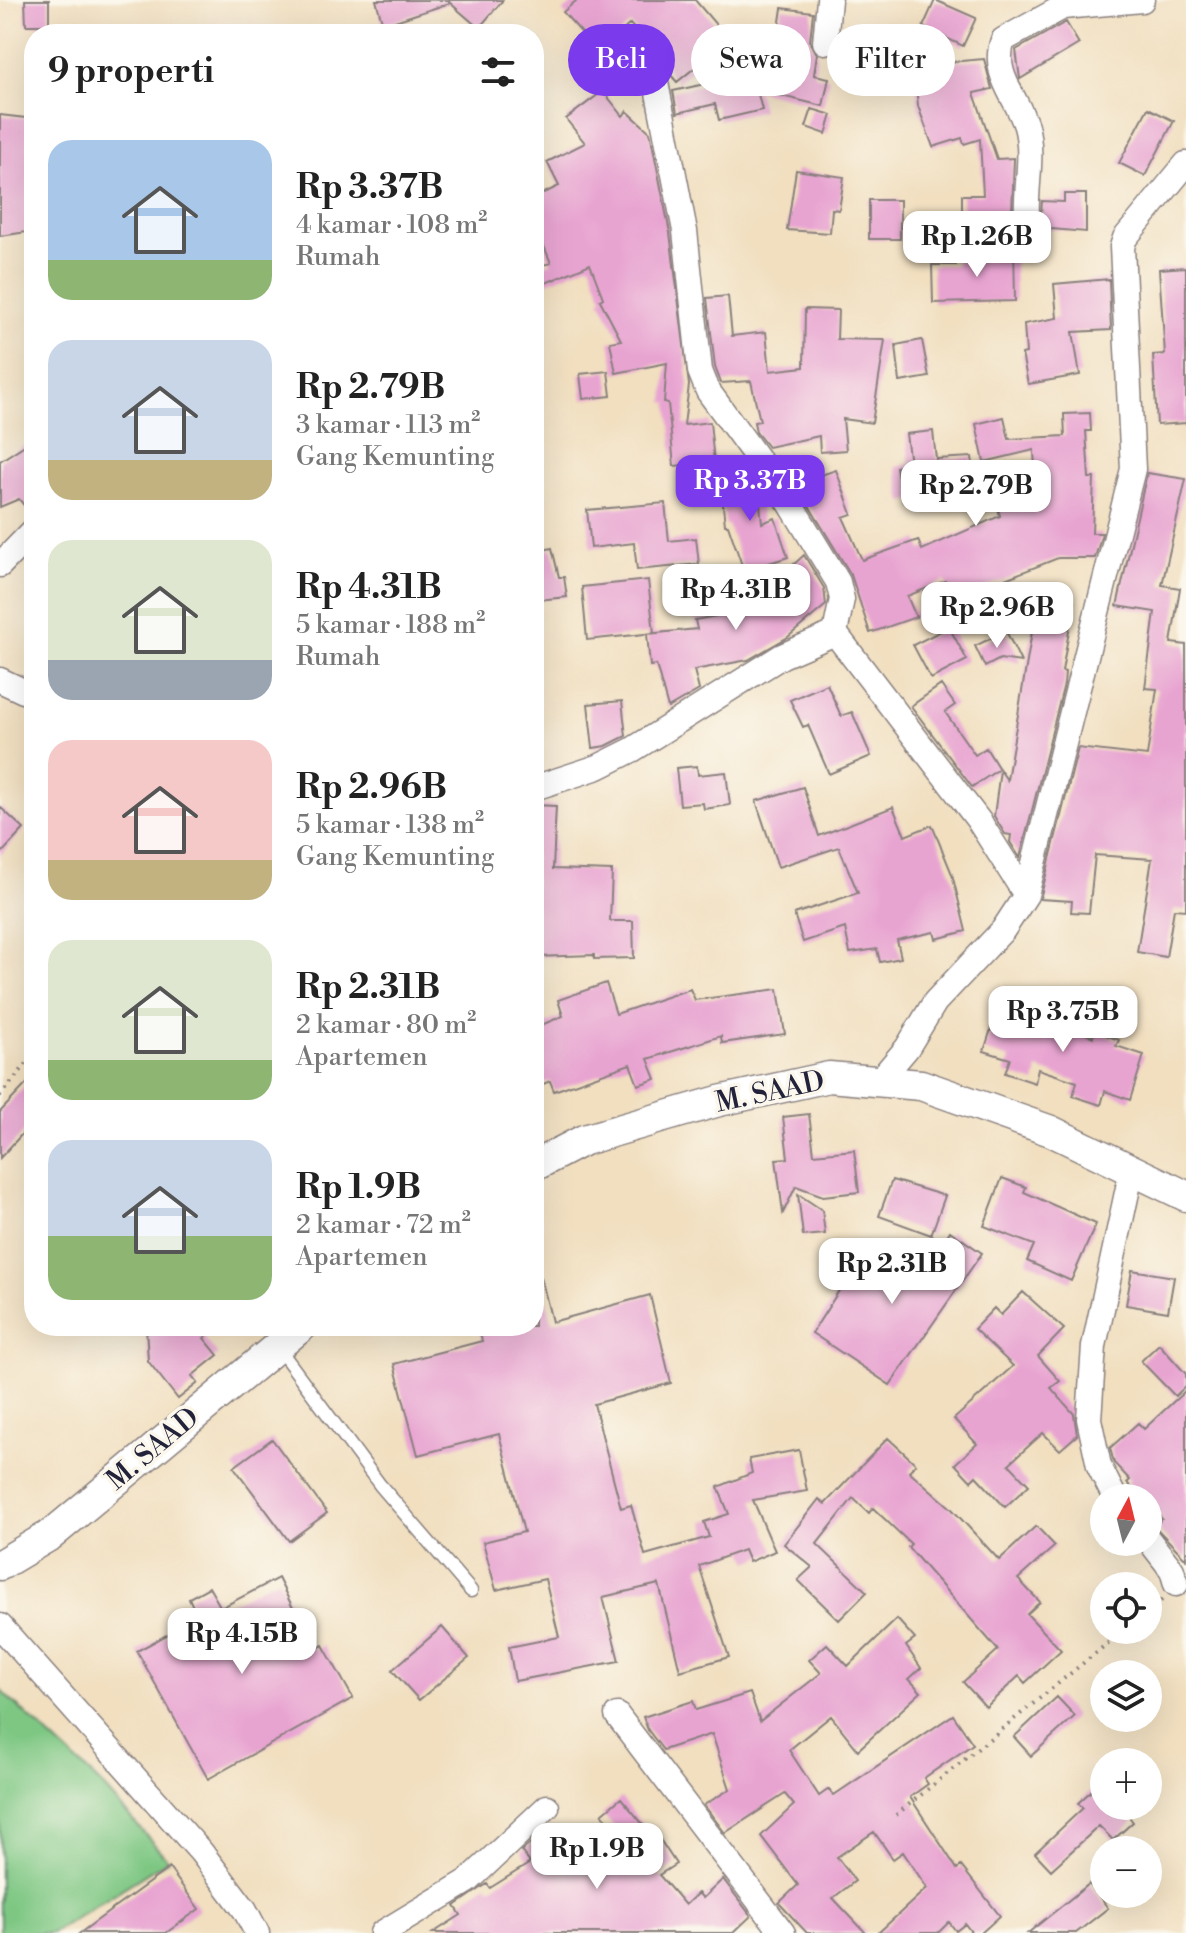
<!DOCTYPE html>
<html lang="id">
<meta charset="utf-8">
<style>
:root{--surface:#fff;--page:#f2f2f2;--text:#222;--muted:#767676;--accent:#7c3aed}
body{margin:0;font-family:"Libre Bodoni",serif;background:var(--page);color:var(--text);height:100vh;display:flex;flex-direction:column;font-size:30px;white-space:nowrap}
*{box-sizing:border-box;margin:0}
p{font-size:26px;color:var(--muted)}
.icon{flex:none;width:44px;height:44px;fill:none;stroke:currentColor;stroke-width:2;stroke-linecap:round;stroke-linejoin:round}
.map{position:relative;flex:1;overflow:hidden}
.side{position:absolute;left:24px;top:24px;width:520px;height:1312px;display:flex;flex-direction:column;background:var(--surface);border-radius:32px;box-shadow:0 8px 32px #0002}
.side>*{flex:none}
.top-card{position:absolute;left:568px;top:24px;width:498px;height:72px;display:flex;gap:16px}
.needle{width:52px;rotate:7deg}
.controls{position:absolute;left:1090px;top:1484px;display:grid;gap:16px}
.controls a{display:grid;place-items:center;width:72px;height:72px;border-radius:50%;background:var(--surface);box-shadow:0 8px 32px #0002;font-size:40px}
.price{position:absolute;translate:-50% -68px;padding:0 18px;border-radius:16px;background:#fff;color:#222;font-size:26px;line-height:52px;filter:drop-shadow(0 2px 4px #0008)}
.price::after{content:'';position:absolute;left:50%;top:48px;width:24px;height:18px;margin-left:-12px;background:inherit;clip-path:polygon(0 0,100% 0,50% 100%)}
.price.selected{background:var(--accent);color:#fff}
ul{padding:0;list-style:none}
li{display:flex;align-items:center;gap:24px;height:200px;padding:0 24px}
li span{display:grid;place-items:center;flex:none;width:224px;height:160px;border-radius:24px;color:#555}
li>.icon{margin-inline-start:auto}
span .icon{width:96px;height:96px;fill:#fffc;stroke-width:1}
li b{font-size:34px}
h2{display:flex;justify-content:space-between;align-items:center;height:96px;padding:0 24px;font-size:34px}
.chip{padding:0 28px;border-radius:36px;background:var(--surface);box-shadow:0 8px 32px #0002;font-size:28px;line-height:72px}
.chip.selected{background:var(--accent);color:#fff}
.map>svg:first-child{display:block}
</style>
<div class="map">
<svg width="1186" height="1933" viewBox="0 0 1186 1933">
<rect width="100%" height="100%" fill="#fbf7ec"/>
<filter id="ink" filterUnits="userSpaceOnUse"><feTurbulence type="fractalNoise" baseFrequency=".0125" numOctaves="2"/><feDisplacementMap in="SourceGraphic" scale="16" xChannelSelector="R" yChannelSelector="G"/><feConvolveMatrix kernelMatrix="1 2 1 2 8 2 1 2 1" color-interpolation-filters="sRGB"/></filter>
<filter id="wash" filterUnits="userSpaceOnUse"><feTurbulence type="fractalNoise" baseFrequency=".006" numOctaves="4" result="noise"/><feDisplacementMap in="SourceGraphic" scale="32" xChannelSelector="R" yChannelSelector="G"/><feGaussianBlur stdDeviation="1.8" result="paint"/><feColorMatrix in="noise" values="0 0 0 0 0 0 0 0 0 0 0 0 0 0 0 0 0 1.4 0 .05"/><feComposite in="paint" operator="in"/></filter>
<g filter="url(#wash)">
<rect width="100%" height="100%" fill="#f1dfc0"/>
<!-- green -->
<path fill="#7ec783" stroke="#50745f" stroke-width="2" d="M 0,1690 L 99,1782 L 168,1860 L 52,1933 L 0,1933 Z"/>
<g id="blocks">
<!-- building -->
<path fill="#e8a4d1" d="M 25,0 L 49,0 L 49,25 L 26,25 Z
M 376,0 L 503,0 L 479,28 L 450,3 L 383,25 Z
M 577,0 L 695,0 L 729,40 L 677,82 L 669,73 L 663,48 L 647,43 L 630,24 L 599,52 L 563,12 Z
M 935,0 L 976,18 L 963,46 L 923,27 Z
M 782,8 L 813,12 L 810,41 L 817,54 L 814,75 L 829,78 L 823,106 L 757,90 L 762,110 L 719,120 L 715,104 L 677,113 L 673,91 L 773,69 Z
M 1066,22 L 1079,44 L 1020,79 L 1016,50 Z
M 984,59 L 992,89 L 974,93 L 997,159 L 1014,158 L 1012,214 L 962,215 L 962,195 L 983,195 L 980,139 L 964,144 L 962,138 L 933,147 L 918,106 L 914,65 Z
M 603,91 L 623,116 L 627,111 L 650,132 L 670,233 L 689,385 L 684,425 L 710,422 L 714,462 L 674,466 L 668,403 L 664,402 L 667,363 L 616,373 L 610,342 L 621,340 L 600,300 L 603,298 L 590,264 L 534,288 L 534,267 L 551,263 L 534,222 L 534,198 L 559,186 L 547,162 L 585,143 L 566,119 Z
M 1148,108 L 1174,121 L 1145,176 L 1119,163 Z
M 812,109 L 832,115 L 826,134 L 806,127 Z
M 0,115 L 34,119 L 34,225 L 26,227 L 27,232 L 0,236 Z
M 796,170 L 844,177 L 839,210 L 832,209 L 830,233 L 787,230 Z
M 1064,194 L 1086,194 L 1086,232 L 1040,228 L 1042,201 L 1064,202 Z
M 869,200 L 900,200 L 900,239 L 869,239 Z
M 991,244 L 1014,244 L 1015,301 L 933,303 L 932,265 L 956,265 L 956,260 L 991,261 Z
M 1186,267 L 1186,423 L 1157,425 L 1153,355 L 1165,354 L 1159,269 Z
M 1109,279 L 1111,330 L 1073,332 L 1080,375 L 1028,384 L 1022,354 L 1026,353 L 1024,324 L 1057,318 L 1054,284 Z
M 728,296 L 732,336 L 766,332 L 770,371 L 804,367 L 805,309 L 838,310 L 837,339 L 885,340 L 872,423 L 843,419 L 846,450 L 820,452 L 819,436 L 768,447 L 756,432 L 754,422 L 760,421 L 751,381 L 721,383 L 715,367 L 707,298 Z
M 922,340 L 929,377 L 900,382 L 896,345 Z
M 608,371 L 611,396 L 583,399 L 580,374 Z
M 1090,413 L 1091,431 L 1086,431 L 1089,478 L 1094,478 L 1092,533 L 1102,533 L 1095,558 L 1058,558 L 985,587 L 993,588 L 956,605 L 945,581 L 907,596 L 916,617 L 870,633 L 851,575 L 808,504 L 800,482 L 836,470 L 852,514 L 843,517 L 862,560 L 918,540 L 922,550 L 1000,516 L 996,501 L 1036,490 L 1034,450 L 984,462 L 976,424 L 1004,417 L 1009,439 L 1065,436 L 1064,414 Z
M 933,431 L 936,459 L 972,457 L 975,480 L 943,484 L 945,493 L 903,502 L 896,467 L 910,464 L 906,434 Z
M 34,439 L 34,515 L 32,515 L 19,499 L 0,507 L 0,461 Z
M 1147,473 L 1186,479 L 1162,585 L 1180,588 L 1171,643 L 1186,645 L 1186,910 L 1174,909 L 1166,957 L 1137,952 L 1152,859 L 1095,855 L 1089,913 L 1071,912 L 1072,901 L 1040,899 L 1078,748 L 1147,756 L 1157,689 L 1145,688 L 1155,612 L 1117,606 Z
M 750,474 L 758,485 L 762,523 L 775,518 L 788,557 L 744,571 L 728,525 L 725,525 L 720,477 Z
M 665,503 L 669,541 L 696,538 L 699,564 L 637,570 L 634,543 L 591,548 L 587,510 Z
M 552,548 L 559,577 L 564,577 L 567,597 L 538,600 L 534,552 Z
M 804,555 L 824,588 L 826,605 L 788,637 L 748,660 L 694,670 L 699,690 L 668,708 L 656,665 L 650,666 L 647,634 L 697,629 L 695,620 L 743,611 Z
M 648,580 L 654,633 L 587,640 L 582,587 Z
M 1038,596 L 1074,602 L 1062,671 L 1065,672 L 1064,684 L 1020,858 L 1010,842 L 1011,835 L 1005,834 L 994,816 L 1000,770 L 1007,780 Z
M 949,627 L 967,660 L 931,679 L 913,645 Z
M 1006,631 L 1021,662 L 1000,659 L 985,667 L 975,646 Z
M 827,684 L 841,716 L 852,712 L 871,756 L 829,774 L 808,725 L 803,727 L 790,700 Z
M 941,685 L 955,705 L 945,712 L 975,755 L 986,748 L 999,769 L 972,787 L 911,706 Z
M 622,701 L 626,736 L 606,746 L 593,748 L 588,704 Z
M 697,766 L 698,775 L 726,772 L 730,805 L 704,809 L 703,803 L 680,805 L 676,768 Z
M 803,787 L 819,836 L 893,807 L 905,836 L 932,825 L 952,874 L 966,931 L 936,939 L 934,932 L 897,940 L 901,958 L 880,962 L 877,949 L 850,953 L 845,928 L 803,942 L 794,914 L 858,893 L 839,847 L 778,867 L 756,801 Z
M 534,805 L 556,806 L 553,869 L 612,871 L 610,921 L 633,921 L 634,958 L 594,959 L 594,955 L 534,957 Z
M 0,807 L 24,829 L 0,855 Z
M 606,983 L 616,1014 L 690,989 L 695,1000 L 778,989 L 785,1034 L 722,1043 L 721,1036 L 648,1059 L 656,1079 L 638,1085 L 630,1064 L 554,1091 L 550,1081 L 534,1088 L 534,1028 L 563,1016 L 558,1000 Z
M 999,1004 L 1026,1013 L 1027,1009 L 1093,1037 L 1095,1031 L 1119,1040 L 1116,1046 L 1144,1055 L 1130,1100 L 1105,1091 L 1101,1105 L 1073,1096 L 1077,1082 L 1038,1069 L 1035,1083 L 1005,1073 L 1010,1059 L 984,1051 Z
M 34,1076 L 34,1121 L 0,1158 L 0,1112 Z
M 809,1114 L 814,1154 L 854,1150 L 859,1192 L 823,1196 L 796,1186 L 783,1213 L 776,1159 L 788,1158 L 783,1117 Z
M 1002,1178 L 1026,1187 L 1024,1192 L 1096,1224 L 1071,1281 L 1027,1261 L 1034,1245 L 984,1226 Z
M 892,1180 L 945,1196 L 931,1235 L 879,1216 Z
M 798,1194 L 822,1210 L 825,1234 L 803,1236 Z
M 950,1231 L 982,1253 L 890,1385 L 812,1333 L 870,1242 L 922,1277 Z
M 1132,1270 L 1174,1277 L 1168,1312 L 1126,1305 Z
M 541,1277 L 552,1322 L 650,1295 L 671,1383 L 594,1404 L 621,1508 L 631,1505 L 645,1555 L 709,1537 L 704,1522 L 729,1514 L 718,1487 L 752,1473 L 749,1459 L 799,1450 L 807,1491 L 753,1500 L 775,1551 L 749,1562 L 744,1550 L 699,1566 L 729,1657 L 680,1671 L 659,1584 L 603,1597 L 619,1661 L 515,1681 L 509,1647 L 559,1637 L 545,1579 L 496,1590 L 483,1542 L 524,1532 L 499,1434 L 418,1455 L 394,1364 L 482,1341 L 478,1326 L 534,1326 L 534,1278 Z
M 1023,1292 L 1064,1329 L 1038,1356 L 1060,1381 L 1051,1388 L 1074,1414 L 1077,1435 L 1060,1450 L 1043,1433 L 1009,1464 L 1029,1485 L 1005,1507 L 976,1476 L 971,1481 L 955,1464 L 977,1444 L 954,1419 L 1013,1366 L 974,1329 L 994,1308 L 1001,1315 Z
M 146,1326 L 218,1326 L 204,1338 L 218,1355 L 192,1376 L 198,1383 L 178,1399 L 148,1361 Z
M 1159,1344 L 1186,1374 L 1186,1386 L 1175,1396 L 1141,1361 Z
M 1186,1390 L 1186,1559 L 1154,1526 L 1162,1519 L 1148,1504 L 1148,1498 L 1142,1498 L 1127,1483 L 1130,1480 L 1114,1463 L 1110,1448 L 1138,1423 L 1144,1429 Z
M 888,1438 L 916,1464 L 909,1471 L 951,1508 L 999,1560 L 1036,1526 L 1055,1546 L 1018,1579 L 1040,1602 L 1027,1614 L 1061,1650 L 1025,1683 L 1019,1676 L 986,1707 L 963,1682 L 998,1650 L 908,1547 L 911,1544 L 873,1508 L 869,1513 L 853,1498 L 817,1544 L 867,1592 L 839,1620 L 798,1580 L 812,1567 L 784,1544 L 819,1499 L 825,1504 Z
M 272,1439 L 327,1513 L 289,1541 L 234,1467 Z
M 278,1578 L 314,1650 L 323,1645 L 353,1698 L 208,1779 L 137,1651 L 198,1618 L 189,1598 L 209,1587 L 221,1608 Z
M 897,1619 L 915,1639 L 906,1646 L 921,1668 L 909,1679 L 921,1692 L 858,1750 L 831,1716 L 789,1750 L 819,1796 L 829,1789 L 834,1795 L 953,1715 L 973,1744 L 924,1778 L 928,1784 L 910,1797 L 957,1869 L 961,1866 L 1000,1916 L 981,1933 L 972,1933 L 965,1924 L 956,1931 L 949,1922 L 938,1933 L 878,1933 L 927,1888 L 903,1852 L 893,1859 L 874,1832 L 837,1857 L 855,1881 L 833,1898 L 866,1933 L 807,1933 L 779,1903 L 798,1885 L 761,1836 L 794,1805 L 785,1794 L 725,1833 L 704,1805 L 730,1789 L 712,1734 L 663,1750 L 648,1730 L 643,1717 L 693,1701 L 696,1710 L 750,1693 L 760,1721 L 821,1673 L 809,1660 L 827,1644 L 848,1666 Z
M 442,1627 L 469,1658 L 419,1700 L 392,1670 Z
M 1057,1697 L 1075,1716 L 1031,1756 L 1014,1737 Z
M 1104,1779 L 1104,1806 L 1121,1806 L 1133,1822 L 1113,1840 L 1099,1826 L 1051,1870 L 1035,1853 L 1083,1808 L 1078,1803 Z
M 621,1798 L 652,1835 L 655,1832 L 676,1864 L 659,1875 L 685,1905 L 698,1893 L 703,1898 L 723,1879 L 751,1916 L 733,1933 L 433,1933 L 461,1915 L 455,1906 L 487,1884 L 490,1888 L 530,1863 L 521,1851 L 553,1826 L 582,1865 L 622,1836 L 602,1814 Z
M 169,1868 L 199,1909 L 166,1933 L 80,1933 Z
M 1089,1884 L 1108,1908 L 1076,1933 L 1028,1933 Z"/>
</g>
</g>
<g filter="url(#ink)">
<use href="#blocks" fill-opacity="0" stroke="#8a807e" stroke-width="2"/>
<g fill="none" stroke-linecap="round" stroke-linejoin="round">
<defs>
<path id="service" d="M 277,1346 L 380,1485 L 471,1591"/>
<path id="minor" d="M 825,42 L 829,0
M 651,57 L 685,231 L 700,371 L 708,391 L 790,503 L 838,582 L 842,599 L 835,633 L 979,821 L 1026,895
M 957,230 L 1017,229 L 1025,226 L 1027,219 C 1025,188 1034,156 1026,126 C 1016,95 991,74 1003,40 L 1063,7 L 1142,0
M 0,565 L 34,530
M 0,680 L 34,696
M 534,788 L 598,767 L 632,750 L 782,656 L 835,633
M 880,1080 L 907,1048 L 935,1002 L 1003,930 L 1026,895 L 1133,469 L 1122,247 L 1125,238 L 1186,164
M 1115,1498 L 1099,1466 L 1089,1419 L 1094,1346 L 1132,1169
M 1148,1539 L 1172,1570 L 1176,1584
M 0,1626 L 201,1852 L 245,1910 L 257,1933
M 617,1715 L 783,1933
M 382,1933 L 468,1881 L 547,1807"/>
<path id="tertiary" d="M 534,1166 L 584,1140 L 719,1101 L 829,1077 L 921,1085 L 1051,1131 L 1186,1196
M 0,1565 L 52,1534 L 302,1326"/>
</defs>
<!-- service casing -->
<use href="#service" stroke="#8a807e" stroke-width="15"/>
<!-- minor casing -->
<use href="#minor" stroke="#8a807e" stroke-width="27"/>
<!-- tertiary casing -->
<use href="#tertiary" stroke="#8a807e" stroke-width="33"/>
<!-- path -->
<path stroke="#8a807e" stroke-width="4" stroke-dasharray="2 6" stroke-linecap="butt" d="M 0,1096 L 34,1055
M 1148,1611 L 1162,1600
M 896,1815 L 1124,1630"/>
<!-- service -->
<use href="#service" stroke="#fff" stroke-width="12"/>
<!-- minor -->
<use href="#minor" stroke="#fff" stroke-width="24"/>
<!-- tertiary -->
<use href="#tertiary" stroke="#fff" stroke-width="30"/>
</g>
</g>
<g text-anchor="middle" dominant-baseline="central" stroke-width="7" stroke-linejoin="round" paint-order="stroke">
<!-- street labels -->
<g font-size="28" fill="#22223b" stroke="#fbf7ec">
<text transform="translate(770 1092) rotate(-12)">M. SAAD</text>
<text transform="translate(153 1449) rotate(-40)">M. SAAD</text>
</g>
</g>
</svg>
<div class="controls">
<a><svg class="needle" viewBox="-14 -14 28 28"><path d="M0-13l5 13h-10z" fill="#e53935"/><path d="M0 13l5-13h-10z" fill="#767676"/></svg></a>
<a><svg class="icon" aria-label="locate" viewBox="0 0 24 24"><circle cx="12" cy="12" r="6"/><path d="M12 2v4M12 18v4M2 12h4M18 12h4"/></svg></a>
<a><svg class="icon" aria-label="layers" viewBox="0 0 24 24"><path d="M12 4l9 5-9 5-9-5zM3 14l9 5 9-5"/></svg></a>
<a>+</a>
<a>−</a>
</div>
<b class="price" style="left:977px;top:279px">Rp 1.26B</b>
<b class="price selected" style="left:750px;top:523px">Rp 3.37B</b>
<b class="price" style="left:976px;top:528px">Rp 2.79B</b>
<b class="price" style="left:736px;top:632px">Rp 4.31B</b>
<b class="price" style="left:997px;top:650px">Rp 2.96B</b>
<b class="price" style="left:1063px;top:1054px">Rp 3.75B</b>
<b class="price" style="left:892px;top:1306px">Rp 2.31B</b>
<b class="price" style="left:242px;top:1676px">Rp 4.15B</b>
<b class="price" style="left:597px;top:1891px">Rp 1.9B</b>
<div class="top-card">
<a class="chip selected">Beli</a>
<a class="chip">Sewa</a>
<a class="chip">Filter</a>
</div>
<section class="side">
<h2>9 properti<svg class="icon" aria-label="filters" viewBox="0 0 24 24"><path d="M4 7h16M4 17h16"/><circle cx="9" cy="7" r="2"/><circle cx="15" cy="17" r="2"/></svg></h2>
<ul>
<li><span style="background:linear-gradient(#a9c7e8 75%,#8fb573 0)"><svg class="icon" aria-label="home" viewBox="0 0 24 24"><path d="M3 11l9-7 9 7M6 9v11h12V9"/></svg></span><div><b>Rp 3.37B</b><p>4 kamar · 108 m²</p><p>Rumah</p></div></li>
<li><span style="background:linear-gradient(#c9d6e8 75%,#c2b280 0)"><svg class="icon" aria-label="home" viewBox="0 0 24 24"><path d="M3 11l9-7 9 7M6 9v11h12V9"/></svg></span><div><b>Rp 2.79B</b><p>3 kamar · 113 m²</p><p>Gang Kemunting</p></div></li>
<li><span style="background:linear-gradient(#dfe7d0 75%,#9aa5b1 0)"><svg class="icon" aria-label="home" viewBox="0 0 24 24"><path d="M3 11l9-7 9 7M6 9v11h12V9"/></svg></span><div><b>Rp 4.31B</b><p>5 kamar · 188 m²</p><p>Rumah</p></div></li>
<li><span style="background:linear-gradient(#f6c9c9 75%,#c2b280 0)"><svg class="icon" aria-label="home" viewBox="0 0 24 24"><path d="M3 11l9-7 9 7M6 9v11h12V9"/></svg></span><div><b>Rp 2.96B</b><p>5 kamar · 138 m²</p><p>Gang Kemunting</p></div></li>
<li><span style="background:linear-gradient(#dfe7d0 75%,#8fb573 0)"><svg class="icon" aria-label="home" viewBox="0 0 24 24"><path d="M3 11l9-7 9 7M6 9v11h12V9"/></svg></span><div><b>Rp 2.31B</b><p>2 kamar · 80 m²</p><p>Apartemen</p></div></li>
<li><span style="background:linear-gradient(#c9d6e8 60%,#8fb573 0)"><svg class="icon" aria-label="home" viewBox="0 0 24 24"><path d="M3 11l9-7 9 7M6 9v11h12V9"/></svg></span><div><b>Rp 1.9B</b><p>2 kamar · 72 m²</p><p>Apartemen</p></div></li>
</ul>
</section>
</div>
